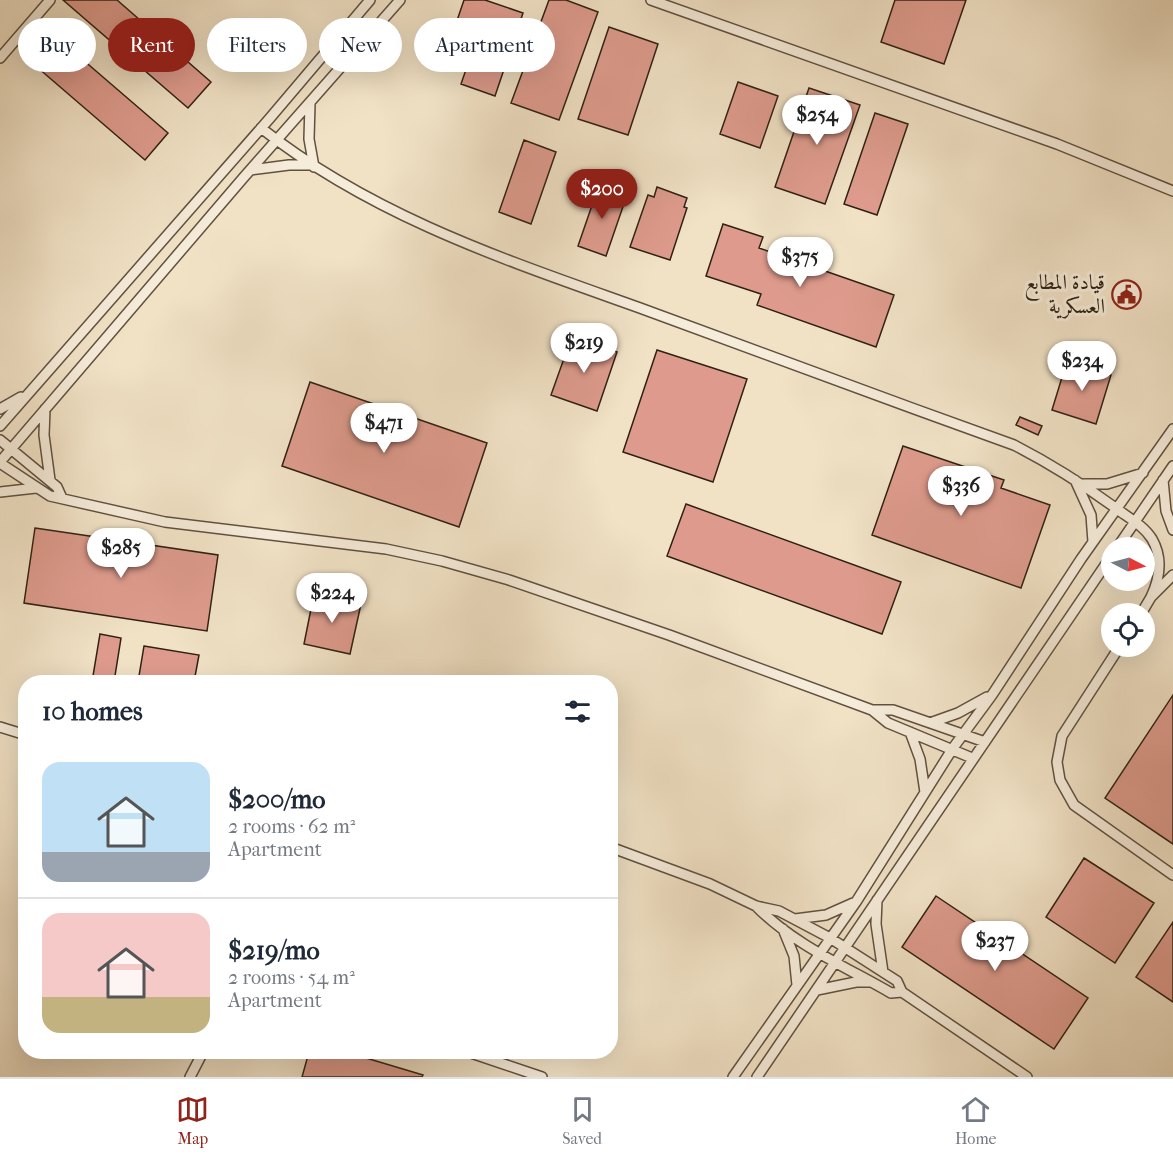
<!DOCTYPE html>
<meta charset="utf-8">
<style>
:root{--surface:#fff;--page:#f6f6f7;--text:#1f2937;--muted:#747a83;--line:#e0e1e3;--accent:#8f2418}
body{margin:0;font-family:"IM FELL French Canon",Amiri,serif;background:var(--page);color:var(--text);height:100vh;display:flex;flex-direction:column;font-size:22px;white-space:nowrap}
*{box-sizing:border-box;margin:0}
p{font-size:20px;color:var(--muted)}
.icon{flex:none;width:33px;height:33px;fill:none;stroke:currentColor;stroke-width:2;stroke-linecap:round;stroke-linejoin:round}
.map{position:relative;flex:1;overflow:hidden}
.sheet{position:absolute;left:18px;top:675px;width:600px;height:384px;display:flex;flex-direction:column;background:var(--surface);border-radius:24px;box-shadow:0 6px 24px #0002}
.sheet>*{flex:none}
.top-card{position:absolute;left:18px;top:18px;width:600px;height:54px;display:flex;gap:12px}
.needle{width:39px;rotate:96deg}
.fabs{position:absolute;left:1101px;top:537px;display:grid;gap:12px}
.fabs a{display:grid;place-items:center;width:54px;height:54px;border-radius:50%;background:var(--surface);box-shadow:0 6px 24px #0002;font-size:30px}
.price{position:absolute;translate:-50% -51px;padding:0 14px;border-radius:21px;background:#fff;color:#222;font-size:20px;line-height:39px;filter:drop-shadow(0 2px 3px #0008)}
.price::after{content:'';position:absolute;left:50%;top:36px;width:18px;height:14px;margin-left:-9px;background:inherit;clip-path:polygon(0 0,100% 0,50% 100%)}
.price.active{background:var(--accent);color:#fff}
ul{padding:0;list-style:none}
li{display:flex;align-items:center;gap:18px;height:150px;padding:0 24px}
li+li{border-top:2px solid var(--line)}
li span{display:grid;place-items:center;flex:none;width:168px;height:120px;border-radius:18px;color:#555}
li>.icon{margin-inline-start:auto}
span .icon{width:72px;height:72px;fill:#fffc;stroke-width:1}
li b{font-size:26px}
h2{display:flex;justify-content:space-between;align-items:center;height:72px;padding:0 24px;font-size:26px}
.tag{padding:0 21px;border-radius:27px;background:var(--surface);box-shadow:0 6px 24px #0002;font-size:21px;line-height:54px}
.tag.active{background:var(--accent);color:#fff}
.dock{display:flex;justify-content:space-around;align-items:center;height:84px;border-top:2px solid var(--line);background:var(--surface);font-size:16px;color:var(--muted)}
.dock a{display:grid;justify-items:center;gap:3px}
.dock .active{color:var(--accent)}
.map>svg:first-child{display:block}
</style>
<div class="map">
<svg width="1173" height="1077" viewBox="0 0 1173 1077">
<rect width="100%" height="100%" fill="#f1e2c6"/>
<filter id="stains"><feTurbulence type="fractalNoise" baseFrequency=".00333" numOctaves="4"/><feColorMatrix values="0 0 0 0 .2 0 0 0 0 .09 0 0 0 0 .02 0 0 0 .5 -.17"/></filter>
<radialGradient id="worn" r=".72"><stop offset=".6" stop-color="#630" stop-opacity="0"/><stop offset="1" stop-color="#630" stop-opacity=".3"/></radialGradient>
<!-- building -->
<path fill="#de9b8d" stroke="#2f2113" stroke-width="1.5" d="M 63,0 L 117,0 L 211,82 L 188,108 Z
M 464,0 L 485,0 L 523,13 L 495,96 L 461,84 L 470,58 L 447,50 Z
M 549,0 L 566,0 L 598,12 L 559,120 L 511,103 Z
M 895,0 L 966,0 L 944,64 L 881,42 Z
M 609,27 L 658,44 L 628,135 L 578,119 Z
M 46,28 L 168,133 L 145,160 L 23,55 Z
M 738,82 L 778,96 L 760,148 L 720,134 Z
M 809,88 L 860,105 L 825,204 L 775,187 Z
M 875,113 L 908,124 L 877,215 L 844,204 Z
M 524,140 L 556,152 L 531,224 L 499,212 Z
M 599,185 L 627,195 L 606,256 L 578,246 Z
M 657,187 L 687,198 L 684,207 L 687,208 L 670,260 L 630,247 L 648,195 L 654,197 Z
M 723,224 L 763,237 L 759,248 L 894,295 L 876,347 L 757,305 L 761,294 L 706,276 Z
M 572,336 L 617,352 L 597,411 L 551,395 Z
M 657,350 L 747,379 L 713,482 L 623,452 Z
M 1067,361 L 1111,375 L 1096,424 L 1052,410 Z
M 310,382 L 487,443 L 459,527 L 282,466 Z
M 1020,417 L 1042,426 L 1038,435 L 1016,425 Z
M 903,446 L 1004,480 L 1001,488 L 1050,505 L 1021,588 L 872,535 Z
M 686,504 L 901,582 L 882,634 L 667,556 Z
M 35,528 L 218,555 L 207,631 L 24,603 Z
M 314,594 L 361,604 L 350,654 L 304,644 Z
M 100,634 L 121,638 L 114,682 L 92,682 Z
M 144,646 L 199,655 L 194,682 L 138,682 Z
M 1173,695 L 1173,844 L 1105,798 Z
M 1084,858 L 1154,903 L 1115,963 L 1046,917 Z
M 936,896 L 1088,998 L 1054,1049 L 902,947 Z
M 1173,922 L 1173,1002 L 1136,977 Z
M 309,1052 L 346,1052 L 423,1075 L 422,1077 L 302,1077 Z"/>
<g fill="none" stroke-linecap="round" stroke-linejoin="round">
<defs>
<path id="street" d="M 651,0 L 1057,144 L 1173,191
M 0,58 L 50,0
M 310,103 L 309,139 L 314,167
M 261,128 C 374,217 506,260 640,308 C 764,354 889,400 1014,445 C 1051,464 1084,485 1117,509 C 1129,518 1144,526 1152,539 C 1163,558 1160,578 1151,597
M 250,170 L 289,165 L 311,165
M 0,409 L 21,397
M 45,409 L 44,435 L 50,480
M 0,426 L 270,118 L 370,0
M 0,440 L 57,487 L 62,498
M 0,462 L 244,177 L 400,0
M 0,463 L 50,496 L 165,522 L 386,549 L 442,561 L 509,580 L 669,635 L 872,710 L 893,710 L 985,742
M 1075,480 L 1091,515 L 1093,542
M 1163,480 L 1166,511 L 1173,530
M 1084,484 L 1107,484 L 1143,473
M 0,492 L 36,488
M 1117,548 L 1173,466
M 1141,614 L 1151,597 L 1173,575
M 1120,646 L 1062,736 L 1057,762 L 1060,780 L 1074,805 L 1173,875
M 872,710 L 888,723 L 972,758
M 930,723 L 958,713 L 987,697
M 0,727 L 26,735
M 910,732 L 920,759 L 925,792
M 610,847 L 710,884 L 756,906 L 779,911 L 830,938 L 897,981 L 902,992 L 1027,1077
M 877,900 L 876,924 L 883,972
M 756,906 C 793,944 846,967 891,993 L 902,992
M 795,919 L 826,915 L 853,903
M 783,929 L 794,956 L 797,985
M 817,990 L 856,982 L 870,982
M 468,1052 L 542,1077
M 190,1077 L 203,1052
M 733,1077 L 856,902 L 953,748 L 992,695 L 1081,559 L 1173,429
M 757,1077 L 1112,555"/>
</defs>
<!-- street casing -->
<use href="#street" stroke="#605140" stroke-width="12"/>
<!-- street -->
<use href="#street" stroke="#f6ecda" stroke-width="9"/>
</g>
<!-- icons -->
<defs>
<symbol id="civic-ring" viewBox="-11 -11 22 22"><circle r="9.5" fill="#f6ecda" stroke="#8f2418" stroke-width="1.5"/><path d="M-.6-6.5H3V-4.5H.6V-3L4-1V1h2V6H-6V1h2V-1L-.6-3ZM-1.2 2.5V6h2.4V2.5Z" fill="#8f2418"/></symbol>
</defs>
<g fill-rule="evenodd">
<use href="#civic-ring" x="1110" y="278" width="33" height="33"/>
</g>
<g text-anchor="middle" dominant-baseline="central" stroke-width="6" stroke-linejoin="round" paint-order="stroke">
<!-- poi labels -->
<g font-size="21" fill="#2f2113" stroke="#f6ecda" text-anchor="end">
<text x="1105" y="282">قيادة المطابع<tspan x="1105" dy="24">العسكرية</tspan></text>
</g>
</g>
<rect width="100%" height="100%" filter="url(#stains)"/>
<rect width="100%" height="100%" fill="url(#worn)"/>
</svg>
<div class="fabs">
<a><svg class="needle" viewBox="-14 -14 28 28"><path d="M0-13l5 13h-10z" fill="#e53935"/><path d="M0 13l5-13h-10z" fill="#747a83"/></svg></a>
<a><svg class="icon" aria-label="locate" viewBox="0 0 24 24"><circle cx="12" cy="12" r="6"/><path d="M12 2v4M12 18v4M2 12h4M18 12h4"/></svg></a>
</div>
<b class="price" style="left:817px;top:146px">$254</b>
<b class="price active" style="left:602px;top:220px">$200</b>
<b class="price" style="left:800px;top:288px">$375</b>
<b class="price" style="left:584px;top:374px">$219</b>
<b class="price" style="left:1082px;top:392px">$234</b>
<b class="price" style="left:384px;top:454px">$471</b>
<b class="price" style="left:961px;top:517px">$336</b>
<b class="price" style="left:121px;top:579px">$285</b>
<b class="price" style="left:332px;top:624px">$224</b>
<b class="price" style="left:995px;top:972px">$237</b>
<div class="top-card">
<a class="tag">Buy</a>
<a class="tag active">Rent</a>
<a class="tag">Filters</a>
<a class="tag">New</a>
<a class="tag">Apartment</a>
</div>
<section class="sheet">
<h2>10 homes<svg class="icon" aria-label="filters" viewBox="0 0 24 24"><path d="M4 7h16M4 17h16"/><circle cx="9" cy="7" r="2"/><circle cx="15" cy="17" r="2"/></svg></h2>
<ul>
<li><span style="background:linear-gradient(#bfe0f5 75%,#9aa5b1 0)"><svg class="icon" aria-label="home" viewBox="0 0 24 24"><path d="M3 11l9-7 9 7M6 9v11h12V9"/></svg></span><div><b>$200/mo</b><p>2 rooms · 62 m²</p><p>Apartment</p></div></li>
<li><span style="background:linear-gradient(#f6c9c9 70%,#c2b280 0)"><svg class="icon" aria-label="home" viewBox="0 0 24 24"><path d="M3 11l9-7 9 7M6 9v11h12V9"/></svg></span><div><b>$219/mo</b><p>2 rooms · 54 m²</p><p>Apartment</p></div></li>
</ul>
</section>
</div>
<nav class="dock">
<a class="active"><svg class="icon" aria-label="map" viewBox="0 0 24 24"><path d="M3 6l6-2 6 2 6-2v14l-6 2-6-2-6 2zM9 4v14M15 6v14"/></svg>Map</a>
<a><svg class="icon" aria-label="saved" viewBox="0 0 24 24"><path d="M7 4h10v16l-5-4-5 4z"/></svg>Saved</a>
<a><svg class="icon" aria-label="home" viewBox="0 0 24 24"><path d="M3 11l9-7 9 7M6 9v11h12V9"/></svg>Home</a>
</nav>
